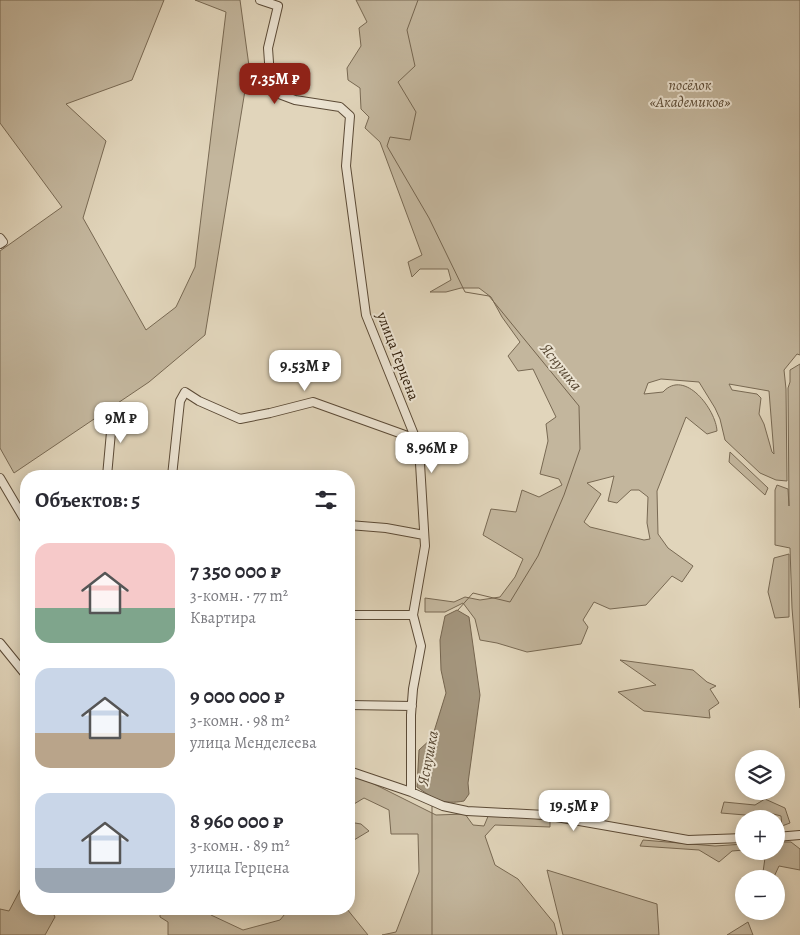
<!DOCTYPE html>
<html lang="ru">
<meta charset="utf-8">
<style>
:root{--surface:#fff;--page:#f2f2f3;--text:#2b2b33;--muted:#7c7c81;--accent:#8f2418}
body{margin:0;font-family:Alegreya,serif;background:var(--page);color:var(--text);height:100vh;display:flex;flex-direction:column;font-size:19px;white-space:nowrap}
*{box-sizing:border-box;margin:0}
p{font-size:16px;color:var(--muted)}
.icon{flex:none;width:28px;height:28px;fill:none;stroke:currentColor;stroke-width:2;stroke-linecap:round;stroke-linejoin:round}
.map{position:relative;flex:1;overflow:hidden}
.sheet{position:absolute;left:20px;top:470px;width:335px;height:445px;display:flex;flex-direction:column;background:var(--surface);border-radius:20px;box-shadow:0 2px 12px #0003}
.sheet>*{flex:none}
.controls{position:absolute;left:735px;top:750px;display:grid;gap:10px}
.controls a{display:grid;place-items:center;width:50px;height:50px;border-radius:50%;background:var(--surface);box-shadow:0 2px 12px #0003;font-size:25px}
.price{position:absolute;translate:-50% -42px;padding:0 11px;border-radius:10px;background:#fff;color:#222;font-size:16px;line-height:32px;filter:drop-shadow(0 1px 2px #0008)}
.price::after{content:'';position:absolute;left:50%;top:30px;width:15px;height:11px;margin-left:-8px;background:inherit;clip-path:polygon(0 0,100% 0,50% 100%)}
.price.current{background:var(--accent);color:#fff}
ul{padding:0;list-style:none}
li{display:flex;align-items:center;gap:15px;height:125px;padding:0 15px}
li span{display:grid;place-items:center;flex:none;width:140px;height:100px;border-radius:15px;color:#555}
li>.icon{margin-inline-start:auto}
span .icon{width:60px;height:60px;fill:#fffc;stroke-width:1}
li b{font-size:21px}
h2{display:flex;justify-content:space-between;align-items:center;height:60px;padding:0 15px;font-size:21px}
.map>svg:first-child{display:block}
</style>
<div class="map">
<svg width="800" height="935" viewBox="0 0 800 935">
<rect width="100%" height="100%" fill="#e1d5bb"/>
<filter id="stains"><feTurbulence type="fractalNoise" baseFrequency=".004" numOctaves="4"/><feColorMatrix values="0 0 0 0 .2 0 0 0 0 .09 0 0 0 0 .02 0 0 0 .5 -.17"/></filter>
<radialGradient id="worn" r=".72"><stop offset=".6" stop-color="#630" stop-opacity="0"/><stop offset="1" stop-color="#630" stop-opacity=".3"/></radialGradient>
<!-- green -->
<path fill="#c3b69d" stroke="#786953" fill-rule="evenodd" d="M 0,0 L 164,0 L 132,80 L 66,104 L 106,141 L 83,218 L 146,330 L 176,307 L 195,267 L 226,12 L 195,0 L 240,0 L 249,66 L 205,335 L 149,382 L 14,473 L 0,448 L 0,251 L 62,207 L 0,123 Z
M 356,0 L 800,0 L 800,355 L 797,354 L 784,370 L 786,389 L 787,481 L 776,480 L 760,473 L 725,440 L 720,419 L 715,408 L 699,382 L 661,379 L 648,383 L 644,394 L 663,392 C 685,368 716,410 717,431 L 707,434 L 686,417 L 657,491 L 658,534 L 668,548 L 693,566 L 682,582 L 672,576 L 646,605 L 610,609 L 594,602 L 583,620 L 588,627 L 581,644 L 527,652 L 497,643 L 480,640 L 475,619 L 463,603 L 445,612 L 425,612 L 425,598 L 454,602 L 465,597 L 480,600 L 500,597 L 515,577 L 523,559 L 483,535 L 491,509 L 516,512 L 522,490 L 539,497 L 562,485 L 559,479 L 540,474 L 548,441 L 546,424 L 556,417 L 533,369 L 518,371 L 508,356 L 520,342 L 502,317 L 491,297 L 479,288 L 461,288 L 446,292 L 430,292 L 451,280 L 448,269 L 420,269 L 412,277 L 408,262 L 422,255 L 380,142 L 365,128 L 369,117 L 361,109 L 360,88 L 348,80 L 347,68 L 361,46 L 359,28 L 367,22 ZM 729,384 L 769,391 L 774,454 L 772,452 L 764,424 L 759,414 L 761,398 L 757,394 L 732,390 ZM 614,476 L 608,501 L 617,503 L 631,490 L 639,490 L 648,497 L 647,523 L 650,539 L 644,540 L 590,527 L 584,522 L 601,494 L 587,483 Z
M 800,364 L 800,708 L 792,608 L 790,548 L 775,545 L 775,490 L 777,485 L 788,489 L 789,506 L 788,388 L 790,382 L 790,370 Z
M 730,452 L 768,488 L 765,495 L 729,462 Z
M 789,554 L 789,617 L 775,618 L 768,592 L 774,558 Z
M 620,660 L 693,670 L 707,682 L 716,686 L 710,689 L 719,703 L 709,710 L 710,718 L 644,711 L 618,692 L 656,685 Z
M 349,774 L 362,778 L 436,815 L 465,814 L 473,825 L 484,826 L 489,814 L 550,820 L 550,827 L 495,825 L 485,836 L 495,865 L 518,879 L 554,923 L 557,935 L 382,935 L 396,932 L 419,872 L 418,834 L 391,834 L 389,810 L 364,798 L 349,807 Z
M 765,799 L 785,808 L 790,823 L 782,826 L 781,816 L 766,812 L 757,816 L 721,813 L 724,802 L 755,805 Z
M 349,822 L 361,824 L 369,831 L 349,843 Z
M 643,840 L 715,846 L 744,844 L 744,850 L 732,851 L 719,862 L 699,850 L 640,846 Z
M 776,842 L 791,842 L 800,849 L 800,870 L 779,866 L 773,879 L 762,879 L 766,851 L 776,851 Z
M 547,870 L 657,904 L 659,935 L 563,935 Z
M 26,879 L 26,909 L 51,909 L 55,917 L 45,935 L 0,935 L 0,909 L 9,911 Z
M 160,909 L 209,909 L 211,915 L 243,930 L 280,920 L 289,909 L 347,909 L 368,935 L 168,935 L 168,922 L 160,917 Z
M 748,922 L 753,935 L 727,935 Z"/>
<!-- water -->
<path fill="#a4967e" stroke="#75654f" d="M 457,610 L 469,617 L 480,695 L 468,783 L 469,794 L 464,801 C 443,805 434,799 417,787 L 419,750 L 432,738 L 446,693 L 441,670 L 440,640 L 445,616 Z"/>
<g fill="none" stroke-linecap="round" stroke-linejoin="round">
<!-- stream -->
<path stroke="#75654f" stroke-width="1" d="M 418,0 L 407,30 L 415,66 L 398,82 L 416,112 L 410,140 L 390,137 L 387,146 L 429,218 L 465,292 L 489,296 L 579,406 L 580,449 L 564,495 L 538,556 L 510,602 L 473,593 L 458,610
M 432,935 L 432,806"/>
<defs>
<path id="minor" d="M 260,0 L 278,6 L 268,48 L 271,91 L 295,100 L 340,107 L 350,116 L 346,166 L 366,315 L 419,447 L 425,546 L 413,615 L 421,646 L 413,689 L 411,715 L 411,792
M 0,238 L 3,242 L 0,244
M 107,476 L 113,410
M 172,476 L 180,401 L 185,392 L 199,401 L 240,419 L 270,413 L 313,402 L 416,439
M 0,478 L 26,522
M 349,525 L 386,528 L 424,535
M 349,615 L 413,615
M 0,643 L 26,675
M 349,705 L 412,706
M 349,771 L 411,792 L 443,806 L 467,811 L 545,815 L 688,840 L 744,838
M 776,837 L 800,835"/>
</defs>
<!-- minor casing -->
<use href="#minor" stroke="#5b4a36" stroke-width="10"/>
<!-- minor -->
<use href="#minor" stroke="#ece4d3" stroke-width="8"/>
</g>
<g text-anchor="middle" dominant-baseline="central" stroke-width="4" stroke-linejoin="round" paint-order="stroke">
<!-- park labels -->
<g font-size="15" font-style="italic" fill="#5b4a35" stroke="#ece4d3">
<text x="690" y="85">посёлок<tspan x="690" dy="17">«Академиков»</tspan></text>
</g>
<!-- street labels -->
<g font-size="15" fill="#2e1c09" stroke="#ece4d3">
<text transform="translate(398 356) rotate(69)">улица Герцена</text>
</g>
<!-- water labels -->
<g font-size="16" font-style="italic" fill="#574732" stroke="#ece4d3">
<text transform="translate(561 367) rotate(51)">Яснушка</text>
<text transform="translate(428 758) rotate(-79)">Яснушка</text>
</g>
</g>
<rect width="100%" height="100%" filter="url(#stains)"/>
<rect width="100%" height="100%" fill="url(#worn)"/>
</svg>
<div class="controls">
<a><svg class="icon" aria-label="layers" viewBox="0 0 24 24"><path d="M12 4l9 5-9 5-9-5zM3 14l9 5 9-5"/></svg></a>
<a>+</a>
<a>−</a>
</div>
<b class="price current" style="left:275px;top:105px">7.35M ₽</b>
<b class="price" style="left:305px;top:392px">9.53M ₽</b>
<b class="price" style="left:121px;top:444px">9M ₽</b>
<b class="price" style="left:432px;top:474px">8.96M ₽</b>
<b class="price" style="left:574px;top:832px">19.5M ₽</b>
<section class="sheet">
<h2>Объектов: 5<svg class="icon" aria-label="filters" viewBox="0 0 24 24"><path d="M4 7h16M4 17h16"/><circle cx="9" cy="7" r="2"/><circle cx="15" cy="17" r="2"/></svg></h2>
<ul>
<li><span style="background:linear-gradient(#f6c9c9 65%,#7fa58c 0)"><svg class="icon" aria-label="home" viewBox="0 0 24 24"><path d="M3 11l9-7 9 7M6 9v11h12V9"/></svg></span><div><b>7 350 000 ₽</b><p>3-комн. · 77 m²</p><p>Квартира</p></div></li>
<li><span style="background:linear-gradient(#c9d6e8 65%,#b9a48a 0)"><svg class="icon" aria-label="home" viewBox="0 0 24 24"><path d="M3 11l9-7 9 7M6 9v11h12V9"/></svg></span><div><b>9 000 000 ₽</b><p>3-комн. · 98 m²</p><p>улица Менделеева</p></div></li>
<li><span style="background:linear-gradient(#c9d6e8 75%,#9aa5b1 0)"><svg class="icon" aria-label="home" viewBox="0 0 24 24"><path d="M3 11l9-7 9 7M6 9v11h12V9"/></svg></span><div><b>8 960 000 ₽</b><p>3-комн. · 89 m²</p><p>улица Герцена</p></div></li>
</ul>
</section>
</div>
